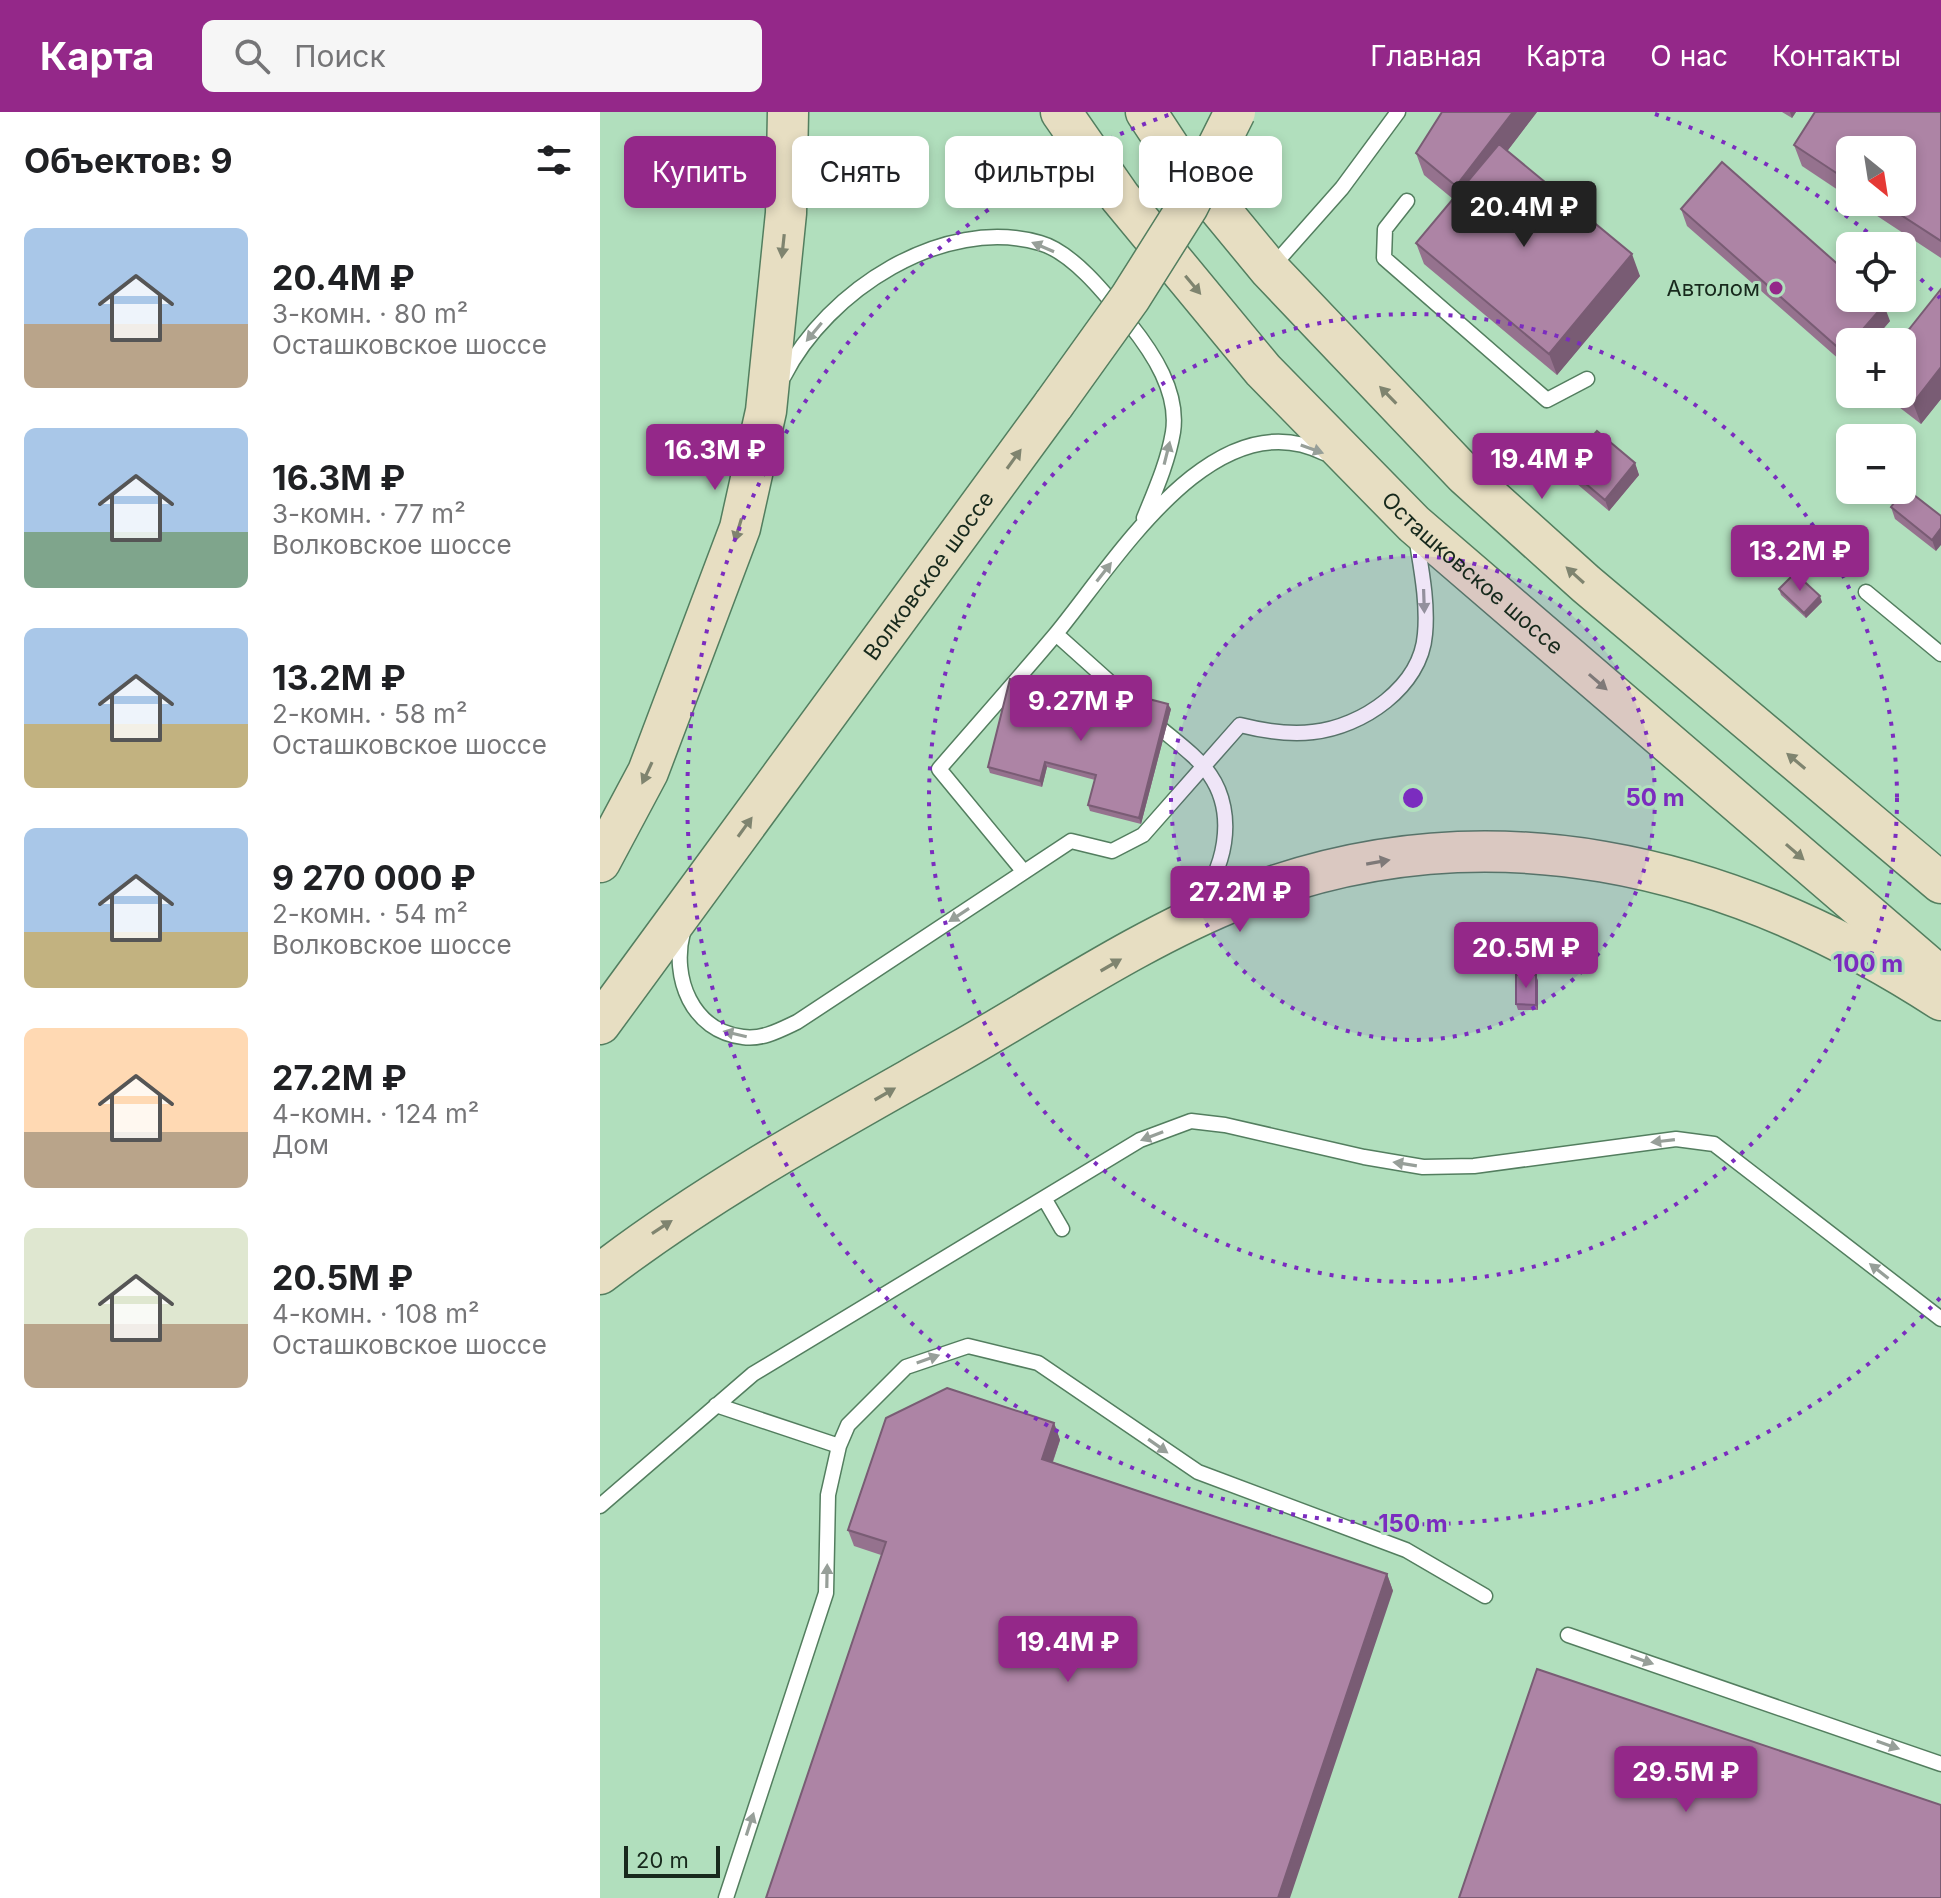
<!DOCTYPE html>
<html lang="ru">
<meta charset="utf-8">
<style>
:root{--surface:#fff;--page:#f6f6f6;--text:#202124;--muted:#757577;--accent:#942889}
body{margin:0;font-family:Inter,sans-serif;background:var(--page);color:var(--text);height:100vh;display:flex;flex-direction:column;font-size:30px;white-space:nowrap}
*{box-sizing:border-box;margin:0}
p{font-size:26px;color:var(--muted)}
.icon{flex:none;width:44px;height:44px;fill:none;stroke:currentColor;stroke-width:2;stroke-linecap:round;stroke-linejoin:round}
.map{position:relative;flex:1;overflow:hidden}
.details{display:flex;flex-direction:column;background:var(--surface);width:600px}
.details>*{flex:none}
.top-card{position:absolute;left:24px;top:24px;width:760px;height:72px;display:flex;gap:16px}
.needle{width:52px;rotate:150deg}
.buttons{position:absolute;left:1236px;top:24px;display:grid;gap:16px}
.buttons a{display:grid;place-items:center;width:80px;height:80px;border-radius:12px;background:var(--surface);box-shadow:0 4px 12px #0003;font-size:40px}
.scale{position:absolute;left:24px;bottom:20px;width:96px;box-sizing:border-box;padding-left:8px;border:4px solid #17291c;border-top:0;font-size:22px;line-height:28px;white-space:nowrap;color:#17291c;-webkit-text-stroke:6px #b1dfbd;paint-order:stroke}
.price{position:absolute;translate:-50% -68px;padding:0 18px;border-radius:8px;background:var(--accent);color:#fff;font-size:26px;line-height:52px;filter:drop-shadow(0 2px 4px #0008)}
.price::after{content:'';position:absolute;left:50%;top:48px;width:24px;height:18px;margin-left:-12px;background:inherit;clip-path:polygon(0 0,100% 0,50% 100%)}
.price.on{background:#222;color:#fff}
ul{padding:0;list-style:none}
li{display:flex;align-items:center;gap:24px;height:200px;padding:0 24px}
li span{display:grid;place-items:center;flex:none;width:224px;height:160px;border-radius:12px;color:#555}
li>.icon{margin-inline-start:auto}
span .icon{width:96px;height:96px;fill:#fffc;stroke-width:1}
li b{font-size:34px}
h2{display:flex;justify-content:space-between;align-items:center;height:96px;padding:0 24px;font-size:34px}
.pill{padding:0 28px;border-radius:12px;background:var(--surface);box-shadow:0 4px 12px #0003;font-size:28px;line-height:72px}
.pill.on{background:var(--accent);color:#fff}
header{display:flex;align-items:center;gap:48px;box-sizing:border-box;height:112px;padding:0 40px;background:var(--accent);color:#fff}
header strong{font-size:38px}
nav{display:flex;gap:44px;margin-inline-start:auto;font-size:28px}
.search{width:560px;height:72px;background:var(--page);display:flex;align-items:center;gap:20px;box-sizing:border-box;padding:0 28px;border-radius:12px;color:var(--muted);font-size:30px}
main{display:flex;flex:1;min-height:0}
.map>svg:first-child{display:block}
</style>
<header>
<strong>Карта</strong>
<div class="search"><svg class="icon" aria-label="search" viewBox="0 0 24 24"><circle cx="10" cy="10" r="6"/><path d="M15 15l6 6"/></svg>Поиск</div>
<nav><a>Главная</a><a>Карта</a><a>О нас</a><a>Контакты</a></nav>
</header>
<main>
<section class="details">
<h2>Объектов: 9<svg class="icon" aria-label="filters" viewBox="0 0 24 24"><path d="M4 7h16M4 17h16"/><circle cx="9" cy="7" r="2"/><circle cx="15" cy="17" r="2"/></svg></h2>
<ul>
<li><span style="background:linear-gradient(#a9c7e8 60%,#b9a48a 0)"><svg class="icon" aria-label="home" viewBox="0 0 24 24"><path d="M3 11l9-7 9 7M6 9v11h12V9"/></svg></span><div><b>20.4M ₽</b><p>3-комн. · 80 m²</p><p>Осташковское шоссе</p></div></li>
<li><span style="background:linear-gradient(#a9c7e8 65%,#7fa58c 0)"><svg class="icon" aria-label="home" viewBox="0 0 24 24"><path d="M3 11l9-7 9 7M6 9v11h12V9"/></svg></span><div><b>16.3M ₽</b><p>3-комн. · 77 m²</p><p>Волковское шоссе</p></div></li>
<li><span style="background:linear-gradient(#a9c7e8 60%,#c2b280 0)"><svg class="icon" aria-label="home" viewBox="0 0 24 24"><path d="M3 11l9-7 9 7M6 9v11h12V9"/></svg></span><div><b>13.2M ₽</b><p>2-комн. · 58 m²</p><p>Осташковское шоссе</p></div></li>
<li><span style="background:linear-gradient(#a9c7e8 65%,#c2b280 0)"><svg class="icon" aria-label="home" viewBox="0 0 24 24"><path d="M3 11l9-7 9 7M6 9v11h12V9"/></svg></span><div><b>9 270 000 ₽</b><p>2-комн. · 54 m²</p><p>Волковское шоссе</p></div></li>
<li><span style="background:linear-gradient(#ffd9b3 65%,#b9a48a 0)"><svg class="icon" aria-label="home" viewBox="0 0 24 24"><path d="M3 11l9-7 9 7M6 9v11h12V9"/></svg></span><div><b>27.2M ₽</b><p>4-комн. · 124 m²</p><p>Дом</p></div></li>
<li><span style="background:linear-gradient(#dfe7d0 60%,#b9a48a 0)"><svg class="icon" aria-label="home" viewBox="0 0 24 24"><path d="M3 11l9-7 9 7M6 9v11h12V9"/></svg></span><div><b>20.5M ₽</b><p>4-комн. · 108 m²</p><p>Осташковское шоссе</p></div></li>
</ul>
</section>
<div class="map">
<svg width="1341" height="1786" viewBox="0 0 1341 1786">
<rect width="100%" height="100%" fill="#b1dfbd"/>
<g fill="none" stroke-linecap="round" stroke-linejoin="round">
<defs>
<path id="lane" d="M 807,89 L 785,117 L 784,146 L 947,288 L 987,267
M 672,155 L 742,76 L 798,0
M 184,264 C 227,179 343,103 440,131 C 473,140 508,185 529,211 C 553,241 579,280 573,320 C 568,350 555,379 544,406
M 1266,480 L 1341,542
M 456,522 L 533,591
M 551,608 C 569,625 596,642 610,663 C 637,702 626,761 593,793
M 424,760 L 339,657 C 378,612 417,568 455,523 C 514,452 613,285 724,341
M 83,820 C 71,866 92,919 143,925 C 162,928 180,918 197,910 L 471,729 L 512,739 L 543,723 L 640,613 C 664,619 689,623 713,620 C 762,615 821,575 825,522 C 828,490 821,456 816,424
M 444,1086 L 462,1117
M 116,1293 L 239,1334
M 0,1394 L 153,1262 L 540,1028 L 591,1009 L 625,1013 L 764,1045 L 823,1055 L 874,1054 L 1076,1027 L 1114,1032 L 1341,1207
M 968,1523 L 1341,1652
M 126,1786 L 226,1481 L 228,1383 L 239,1334 L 248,1313 L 306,1255 L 368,1234 L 438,1251 L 598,1360 L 806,1438 L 885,1484"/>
<g id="secondary">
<path id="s1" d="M 461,0 L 520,85 L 663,258 L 814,412 L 1336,861"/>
<path d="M 546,0 L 571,38 L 670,158 L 865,363 L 986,472 L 1341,771"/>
<path d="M 0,750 L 48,660 L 140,416 L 166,299 L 186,101 L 188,0"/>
<path id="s2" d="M 0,912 L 454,292"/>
<path d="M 0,1162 C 112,1076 237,1009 360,939 C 451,887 543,825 641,786 C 884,691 1129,750 1341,888"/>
</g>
</defs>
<!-- lane casing -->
<use href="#lane" stroke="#537e5f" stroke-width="17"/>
<!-- secondary casing -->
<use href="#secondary" stroke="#537e5f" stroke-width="43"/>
<!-- lane -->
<use href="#lane" stroke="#fff" stroke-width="14"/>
<!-- secondary -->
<use href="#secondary" stroke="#e7dec2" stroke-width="40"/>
<defs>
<path id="secondary-bridge" d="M 454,292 L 530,186 L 588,94 L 635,0"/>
</defs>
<!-- secondary-bridge casing -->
<use href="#secondary-bridge" stroke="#537e5f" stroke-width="43" stroke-linecap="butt"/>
<!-- secondary-bridge -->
<use href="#secondary-bridge" stroke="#e7dec2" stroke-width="40"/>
</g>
<!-- wall -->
<path fill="#95728e" d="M 842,0 L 937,0 L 907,39 L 1040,164 L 957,263 L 824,152 L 816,131 L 853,87 L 824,63 L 816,41 Z
M 1182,0 L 1196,0 L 1192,6 Z
M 1341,0 L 1341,146 L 1256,90 L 1302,90 L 1250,38 L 1250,86 L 1202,54 L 1194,33 Z
M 1081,97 L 1290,209 L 1272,230 L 1250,230 L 1250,255 L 1249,256 L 1087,114 Z
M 1341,177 L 1341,287 L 1321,312 L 1282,282 L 1302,282 Z
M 1035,351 L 1039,363 L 1009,399 L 970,366 L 966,355 Z
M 1291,395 L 1341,404 L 1336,439 L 1295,407 Z
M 1179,477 L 1222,490 L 1206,506 L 1181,483 Z
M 465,587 L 463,597 L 510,609 L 571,597 L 541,712 L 490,699 L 488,693 L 495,668 L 447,655 L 442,675 L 390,661 L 388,655 Z
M 936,863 L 938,869 L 938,898 L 918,898 L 916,892 Z
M 454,1311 L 460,1328 L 453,1350 L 787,1462 L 793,1479 L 281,1443 L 254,1434 L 248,1418 Z"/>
<!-- shaded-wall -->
<path fill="#795c74" d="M 913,0 L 937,0 L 864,96 L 856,74 Z
M 1190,0 L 1196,0 L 1192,6 Z
M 1032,142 L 1040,164 L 957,263 L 949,242 Z
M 1284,193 L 1290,209 L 1272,230 L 1251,230 Z
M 1250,231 L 1250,255 L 1249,256 L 1243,240 Z
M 1341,255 L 1341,287 L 1321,312 L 1313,291 Z
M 1035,351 L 1039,363 L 1009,399 L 1005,388 Z
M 1341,416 L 1341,433 L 1336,439 L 1332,428 Z
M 1220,484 L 1222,490 L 1206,506 L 1204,501 Z
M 463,581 L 465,587 L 461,602 L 459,596 Z
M 568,592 L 571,597 L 541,712 L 539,706 Z
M 445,650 L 447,655 L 442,675 L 440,669 Z
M 936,863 L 938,869 L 938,898 L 936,893 Z
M 454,1311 L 460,1328 L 448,1363 L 442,1347 Z
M 787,1462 L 793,1479 L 690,1786 L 678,1786 Z"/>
<!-- building -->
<path fill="#ad84a5" stroke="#795c74" stroke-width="2" d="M 842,0 L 913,0 L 856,74 L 816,41 Z
M 1215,0 L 1341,0 L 1341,129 L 1281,90 L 1302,90 L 1302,38 L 1250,38 L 1250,70 L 1194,33 Z
M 899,32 L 1032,142 L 949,242 L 816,131 Z
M 1122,50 L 1250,163 L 1250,186 L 1277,186 L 1284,193 L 1243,240 L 1081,97 Z
M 1341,177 L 1341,255 L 1313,291 L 1302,282 L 1302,230 L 1299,230 Z
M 997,319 L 1035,351 L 1005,388 L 966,355 Z
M 1305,376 L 1341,404 L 1341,416 L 1332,428 L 1291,395 Z
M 1195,461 L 1220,484 L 1204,501 L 1179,477 Z
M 410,567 L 463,581 L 459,596 L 510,609 L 518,579 L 568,592 L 539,706 L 488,693 L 496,663 L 445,650 L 440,669 L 388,655 Z
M 916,863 L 936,863 L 936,893 L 916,892 Z
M 347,1276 L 454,1311 L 442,1347 L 787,1462 L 678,1786 L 166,1786 L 286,1430 L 248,1418 L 286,1306 Z
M 937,1557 L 1341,1693 L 1341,1786 L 859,1786 Z"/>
<!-- one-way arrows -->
<defs><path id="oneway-solid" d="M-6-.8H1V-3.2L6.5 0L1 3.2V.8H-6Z" transform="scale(2)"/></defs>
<g fill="#7f846f">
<use href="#oneway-solid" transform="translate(183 134) rotate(96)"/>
<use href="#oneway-solid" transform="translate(593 173) rotate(50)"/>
<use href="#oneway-solid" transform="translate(788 283) rotate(-134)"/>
<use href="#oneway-solid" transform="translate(414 347) rotate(-54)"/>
<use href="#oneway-solid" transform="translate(138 418) rotate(107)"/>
<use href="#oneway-solid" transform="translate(975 463) rotate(-138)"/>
<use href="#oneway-solid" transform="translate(998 570) rotate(41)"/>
<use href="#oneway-solid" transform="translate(1196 649) rotate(-140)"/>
<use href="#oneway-solid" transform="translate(47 661) rotate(115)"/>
<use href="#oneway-solid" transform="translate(145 715) rotate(-54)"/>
<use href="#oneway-solid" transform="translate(1195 740) rotate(41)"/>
<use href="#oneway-solid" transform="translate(778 750) rotate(-10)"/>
<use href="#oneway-solid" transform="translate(511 853) rotate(-30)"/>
<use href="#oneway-solid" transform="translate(285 982) rotate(-30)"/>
<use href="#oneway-solid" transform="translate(62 1115) rotate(-33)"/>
</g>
<g fill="#979f99">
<use href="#oneway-solid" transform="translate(443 135) rotate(-157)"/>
<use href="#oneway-solid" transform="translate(214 220) rotate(130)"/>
<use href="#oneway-solid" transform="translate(712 337) rotate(20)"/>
<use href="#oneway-solid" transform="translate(567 341) rotate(-76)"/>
<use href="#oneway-solid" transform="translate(504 460) rotate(-52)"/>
<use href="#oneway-solid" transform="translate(824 489) rotate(88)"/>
<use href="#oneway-solid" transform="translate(359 803) rotate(147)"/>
<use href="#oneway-solid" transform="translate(135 922) rotate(-167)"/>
<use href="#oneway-solid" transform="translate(552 1024) rotate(159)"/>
<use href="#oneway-solid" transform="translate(1063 1029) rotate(173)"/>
<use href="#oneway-solid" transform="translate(805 1052) rotate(-171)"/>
<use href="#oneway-solid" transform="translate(1279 1159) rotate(-142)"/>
<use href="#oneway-solid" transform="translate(328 1247) rotate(-19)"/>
<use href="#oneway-solid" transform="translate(558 1334) rotate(35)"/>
<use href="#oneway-solid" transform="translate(227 1464) rotate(-89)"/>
<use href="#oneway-solid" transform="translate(1042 1548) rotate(19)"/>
<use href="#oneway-solid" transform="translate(1288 1633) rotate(19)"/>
<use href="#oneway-solid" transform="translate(150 1712) rotate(-72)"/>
</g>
<!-- distance rings -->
<circle cx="813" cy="686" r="242" fill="#7b2cbf" fill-opacity=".12"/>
<g fill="none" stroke="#7b2cbf" stroke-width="4" stroke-dasharray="4 8">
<circle cx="813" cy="686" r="242"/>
<circle cx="813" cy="686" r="484"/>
<path d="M1340 1186A726 726 0 1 1 571 2M1055 2A726 726 0 0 1 1284 134M1303 151A726 726 0 0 1 1340 186"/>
</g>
<!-- markers -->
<circle fill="#942889" stroke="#b1dfbd" stroke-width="3" cx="1176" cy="176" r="8"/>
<g text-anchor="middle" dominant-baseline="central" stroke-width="6" stroke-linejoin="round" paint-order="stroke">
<!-- poi labels -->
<g font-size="22" fill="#17291c" stroke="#b1dfbd" text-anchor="end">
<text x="1160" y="176">Автолом</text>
</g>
<!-- street labels -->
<g font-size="22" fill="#17291c" stroke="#b1dfbd">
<text stroke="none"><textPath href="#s1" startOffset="620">Осташковское шоссе</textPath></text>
<text stroke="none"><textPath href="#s2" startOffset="556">Волковское шоссе</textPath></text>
</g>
</g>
<circle cx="813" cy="686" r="12" fill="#7b2cbf" stroke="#b1dfbd" stroke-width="4"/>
<g font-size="24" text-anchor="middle" font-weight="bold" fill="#7b2cbf" stroke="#b1dfbd" stroke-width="6" stroke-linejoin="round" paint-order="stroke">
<text x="1055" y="694">50 m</text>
<text x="1268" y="860">100 m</text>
<text x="813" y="1420">150 m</text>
</g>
</svg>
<div class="buttons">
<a><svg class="needle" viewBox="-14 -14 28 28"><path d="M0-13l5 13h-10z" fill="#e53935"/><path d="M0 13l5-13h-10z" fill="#757577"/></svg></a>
<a><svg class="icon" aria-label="locate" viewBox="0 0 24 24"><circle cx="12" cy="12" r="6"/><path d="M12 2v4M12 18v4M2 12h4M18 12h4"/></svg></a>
<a>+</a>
<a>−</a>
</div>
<div class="scale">20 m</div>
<b class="price on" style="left:924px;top:137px">20.4M ₽</b>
<b class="price" style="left:115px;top:380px">16.3M ₽</b>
<b class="price" style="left:942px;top:389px">19.4M ₽</b>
<b class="price" style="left:1200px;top:481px">13.2M ₽</b>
<b class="price" style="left:481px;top:631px">9.27M ₽</b>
<b class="price" style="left:640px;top:822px">27.2M ₽</b>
<b class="price" style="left:926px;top:878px">20.5M ₽</b>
<b class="price" style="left:468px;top:1572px">19.4M ₽</b>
<b class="price" style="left:1086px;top:1702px">29.5M ₽</b>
<div class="top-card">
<a class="pill on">Купить</a>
<a class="pill">Снять</a>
<a class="pill">Фильтры</a>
<a class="pill">Новое</a>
</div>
</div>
</main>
